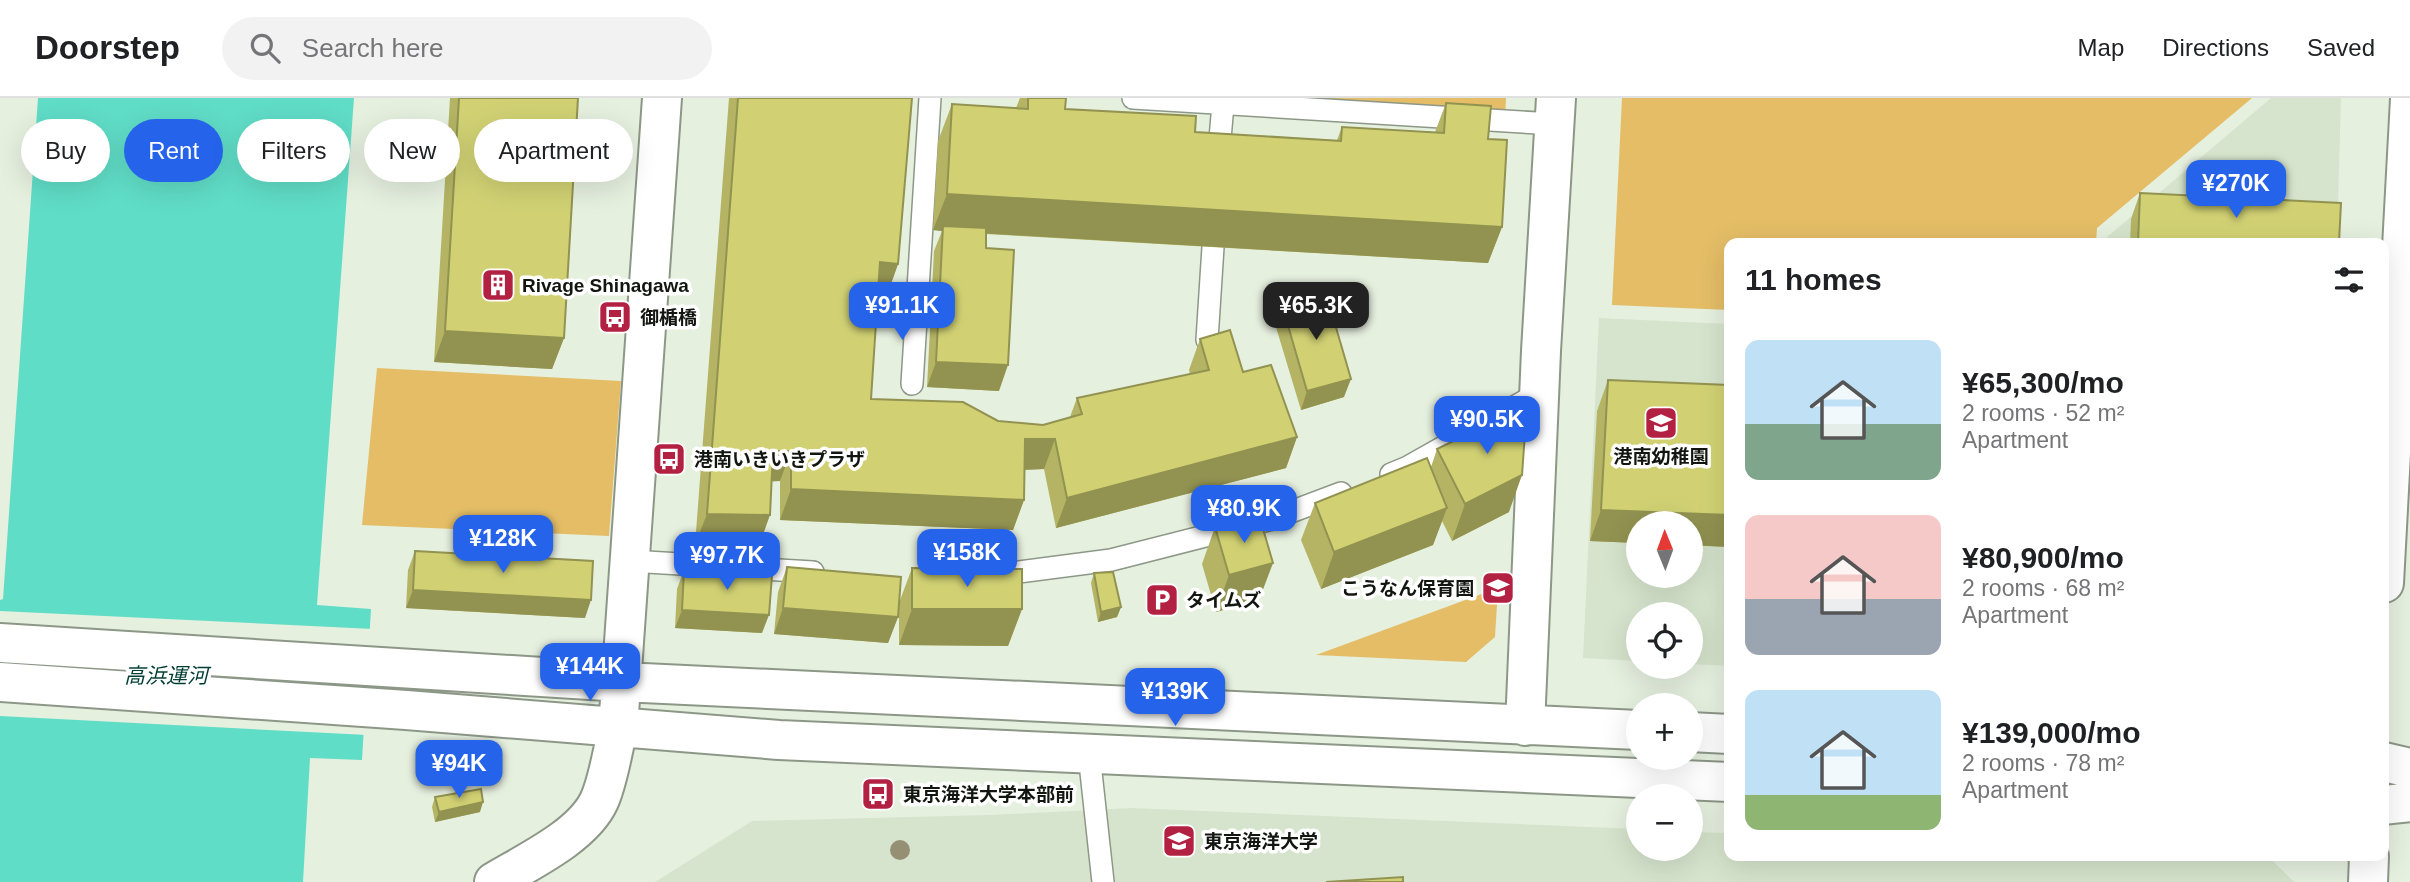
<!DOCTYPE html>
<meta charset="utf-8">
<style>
:root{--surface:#fff;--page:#f2f2f2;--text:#202124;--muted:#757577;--line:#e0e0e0;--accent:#2563eb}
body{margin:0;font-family:Arial,"Noto Sans JP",sans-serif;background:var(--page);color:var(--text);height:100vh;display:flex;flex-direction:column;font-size:26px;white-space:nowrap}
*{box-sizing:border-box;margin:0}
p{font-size:23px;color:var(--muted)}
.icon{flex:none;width:38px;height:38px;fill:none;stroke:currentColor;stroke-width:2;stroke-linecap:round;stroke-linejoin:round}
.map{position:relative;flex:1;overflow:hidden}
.side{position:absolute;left:1724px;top:140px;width:665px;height:623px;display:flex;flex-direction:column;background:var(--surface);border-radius:14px;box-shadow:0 7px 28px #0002}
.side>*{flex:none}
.hud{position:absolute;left:21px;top:21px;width:665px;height:63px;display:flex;gap:14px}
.needle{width:46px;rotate:359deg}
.tools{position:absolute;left:1626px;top:413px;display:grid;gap:14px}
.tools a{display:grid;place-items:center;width:77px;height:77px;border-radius:50%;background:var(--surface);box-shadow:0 7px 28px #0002;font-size:35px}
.price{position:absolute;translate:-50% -60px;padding:0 16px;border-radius:14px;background:var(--accent);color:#fff;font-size:23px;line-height:46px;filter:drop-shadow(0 2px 4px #0008)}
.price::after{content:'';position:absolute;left:50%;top:42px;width:21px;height:16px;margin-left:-10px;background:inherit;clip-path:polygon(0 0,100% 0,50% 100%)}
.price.current{background:#222;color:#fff}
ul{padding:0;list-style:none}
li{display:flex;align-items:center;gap:21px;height:175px;padding:0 21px}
li span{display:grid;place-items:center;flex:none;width:196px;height:140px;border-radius:14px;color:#555}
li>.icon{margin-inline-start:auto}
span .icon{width:84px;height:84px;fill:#fffc;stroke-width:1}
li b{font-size:30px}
h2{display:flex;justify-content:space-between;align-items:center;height:84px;padding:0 21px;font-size:30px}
.tag{padding:0 24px;border-radius:32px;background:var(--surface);box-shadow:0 7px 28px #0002;font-size:24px;line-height:63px}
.tag.current{background:var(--accent);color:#fff}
header{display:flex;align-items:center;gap:42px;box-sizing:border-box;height:98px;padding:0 35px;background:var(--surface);border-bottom:2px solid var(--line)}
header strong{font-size:33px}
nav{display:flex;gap:38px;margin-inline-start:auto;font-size:24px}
.search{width:490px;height:63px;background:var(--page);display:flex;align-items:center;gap:18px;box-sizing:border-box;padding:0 24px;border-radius:38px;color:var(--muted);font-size:26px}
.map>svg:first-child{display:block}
</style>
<header>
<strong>Doorstep</strong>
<div class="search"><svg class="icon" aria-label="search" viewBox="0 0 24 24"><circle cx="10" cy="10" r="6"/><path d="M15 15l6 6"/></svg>Search here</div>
<nav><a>Map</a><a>Directions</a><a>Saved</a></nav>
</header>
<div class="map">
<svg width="2410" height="784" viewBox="0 0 2410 784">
<rect width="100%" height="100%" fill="#e6f0df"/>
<!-- built -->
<path fill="#d6e4cd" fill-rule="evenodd" d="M 2271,0 L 2341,0 L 2337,145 L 2107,145 L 2107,139 Z
M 1599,220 L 1729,226 L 1729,568 L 1691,566 L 1690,516 L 1638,516 L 1638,563 L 1583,560 ZM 1638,425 L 1690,425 L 1690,478 L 1638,478 Z
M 1131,710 L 1638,731 L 1638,751 L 1690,751 L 1691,734 L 1729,735 L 1729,758 L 2269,759 L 2294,784 L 655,784 L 752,723 L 989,717 Z"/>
<!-- green -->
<path fill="#e4bd66" d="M 1165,0 L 1506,0 L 1505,23 Z
M 1622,0 L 2252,0 L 2097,130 L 2096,145 L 1729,145 L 1729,212 L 1612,207 Z
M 377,270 L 621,283 L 609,438 L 362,427 Z
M 1498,490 L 1495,539 L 1466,564 L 1316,557 Z"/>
<!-- water -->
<path fill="#60ddc7" d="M 38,0 L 354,0 L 317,507 L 371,511 L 362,662 L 310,660 L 303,784 L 0,784 L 0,502 L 3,501 Z"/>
<!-- pier -->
<path fill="#e6f0df" d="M 0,513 L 373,531 L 367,637 L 0,618 Z"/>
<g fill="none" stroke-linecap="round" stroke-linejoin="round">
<defs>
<path id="lane" d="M 1133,0 L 1554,26
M 1218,64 L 1223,6
M 1207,242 L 1213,149
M 912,286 L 930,0
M 1391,376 L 1408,369 L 1539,295
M 630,463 L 813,474
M 996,477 L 1111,462 L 1272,421 L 1341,395
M 1089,656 L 1103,784"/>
<path id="secondary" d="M 0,545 L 622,584 L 1638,632
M 0,584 L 406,612 L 779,642 L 1729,684
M 1525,628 L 1541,253 L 1556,0
M 1690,634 L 1729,636
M 2384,664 L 2410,670
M 2384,707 L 2410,704
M 494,784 C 527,764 582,739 599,703 C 608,684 613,651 618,630 L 662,0"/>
<path id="primary" d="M 2384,485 L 2410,1
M 2368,784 L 2369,758"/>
</defs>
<!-- lane casing -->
<use href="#lane" stroke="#8d9787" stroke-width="24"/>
<!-- secondary casing -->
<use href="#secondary" stroke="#8d9787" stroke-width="42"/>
<!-- primary casing -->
<use href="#primary" stroke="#8d9787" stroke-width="42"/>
<!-- lane -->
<use href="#lane" stroke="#fff" stroke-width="21"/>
<!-- secondary -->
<use href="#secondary" stroke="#fff" stroke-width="38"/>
<!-- primary -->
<use href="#primary" stroke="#fff" stroke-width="38"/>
</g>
<!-- trees -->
<circle fill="#959074" cx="900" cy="752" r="10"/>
<!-- wall -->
<path fill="#b4b464" d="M 450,0 L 578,0 L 564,240 L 552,271 L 434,264 Z
M 729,0 L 906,0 L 898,166 L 887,197 L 878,196 L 871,301 L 998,323 L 1043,327 L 1070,319 L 1077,300 L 1190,276 L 1189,272 L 1200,241 L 1243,274 L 1297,339 L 1286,370 L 1056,430 L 1044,371 L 1025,372 L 1024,402 L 1013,432 L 780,422 L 780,383 L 771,383 L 759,448 L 695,447 Z
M 1020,0 L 1066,0 L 1065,11 L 1195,34 L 1337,42 L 1342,29 L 1435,34 L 1446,5 L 1488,41 L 1502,129 L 1488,165 L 986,136 L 986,150 L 999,293 L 927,289 L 934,153 L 942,133 L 933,132 L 938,43 L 952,6 L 1016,10 Z
M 2140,95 L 2339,145 L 2130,145 L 2131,121 Z
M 1282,207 L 1344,299 L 1301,312 L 1275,226 Z
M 1608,282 L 1729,287 L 1729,449 L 1590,443 L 1597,313 Z
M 1437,351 L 1509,414 L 1452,443 L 1442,423 L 1433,447 L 1321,491 L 1301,442 L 1315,405 L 1431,369 Z
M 1215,429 L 1259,502 L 1216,514 L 1202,466 Z
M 415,453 L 585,520 L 406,510 L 408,472 Z
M 787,469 L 899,505 L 912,470 L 1022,511 L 1008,548 L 899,547 L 899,511 L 898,519 L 888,545 L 774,536 L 778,494 Z
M 684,472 L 762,535 L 675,530 L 677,491 Z
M 1094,475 L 1121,509 L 1117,519 L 1098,524 L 1091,485 Z
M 435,699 L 480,714 L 435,724 L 432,709 Z"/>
<!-- shaded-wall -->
<path fill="#929251" d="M 947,96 L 1502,129 L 1488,165 L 943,133 L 943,128 L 942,133 L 933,132 Z
M 880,164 L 898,166 L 887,197 L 869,195 Z
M 445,233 L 564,240 L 552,271 L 434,264 Z
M 936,264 L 1008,267 L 999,293 L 927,289 Z
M 1351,281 L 1344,299 L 1301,312 L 1307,293 Z
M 1297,339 L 1286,370 L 1056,430 L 1067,400 Z
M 1025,341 L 1055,341 L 1044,371 L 1014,372 Z
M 773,353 L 791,353 L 780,383 L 762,384 Z
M 1522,377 L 1509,414 L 1452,443 L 1465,406 Z
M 791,391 L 1024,402 L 1013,432 L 780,422 Z
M 1447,410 L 1433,447 L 1321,491 L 1334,454 Z
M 1601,412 L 1729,417 L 1729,449 L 1690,447 L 1690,425 L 1638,425 L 1638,445 L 1590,443 Z
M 707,416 L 770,417 L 759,448 L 695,447 Z
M 1273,465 L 1259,502 L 1216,514 L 1229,477 Z
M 413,492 L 591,502 L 585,520 L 406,510 Z
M 1121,509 L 1117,519 L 1098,524 L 1101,514 Z
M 783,510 L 898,519 L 888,545 L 774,536 Z
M 912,511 L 1022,511 L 1008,548 L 899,547 Z
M 682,512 L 769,517 L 762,535 L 675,530 Z
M 483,704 L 480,714 L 435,724 L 439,714 Z"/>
<!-- building -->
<path fill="#d1d174" stroke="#929251" stroke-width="2" d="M 459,0 L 578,0 L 564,240 L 445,233 Z
M 738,0 L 912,0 L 898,166 L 880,164 L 871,301 L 963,304 L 998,323 L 1043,327 L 1082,316 L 1077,300 L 1209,272 L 1200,241 L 1230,232 L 1243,274 L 1271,267 L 1297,339 L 1067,400 L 1055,341 L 1025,341 L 1024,402 L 791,391 L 791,353 L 773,353 L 770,417 L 707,416 Z
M 1028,0 L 1066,0 L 1065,11 L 1196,18 L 1195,34 L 1341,43 L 1342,29 L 1444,35 L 1446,5 L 1491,8 L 1488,41 L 1507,42 L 1502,129 L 947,96 L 952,6 L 1028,11 Z
M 2140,95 L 2341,105 L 2339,145 L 2138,145 Z
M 943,128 L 986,130 L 986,150 L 1014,152 L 1008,267 L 936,264 Z
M 1326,195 L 1351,281 L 1307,293 L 1282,207 Z
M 1608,282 L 1729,287 L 1729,417 L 1601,412 Z
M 1527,307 L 1522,377 L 1465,406 L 1437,351 Z
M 1427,360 L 1447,410 L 1334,454 L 1315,405 Z
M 1259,417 L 1273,465 L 1229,477 L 1215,429 Z
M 415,453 L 593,463 L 591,502 L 413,492 Z
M 787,469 L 901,479 L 898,519 L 783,510 Z
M 912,470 L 1022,471 L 1022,511 L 912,511 Z
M 684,472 L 772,477 L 769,517 L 682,512 Z
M 1113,474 L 1121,509 L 1101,514 L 1094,475 Z
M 481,691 L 483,704 L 439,714 L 435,699 Z
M 1403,779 L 1403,784 L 1326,784 Z"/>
<!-- icons -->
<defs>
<symbol id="building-square" viewBox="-11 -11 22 22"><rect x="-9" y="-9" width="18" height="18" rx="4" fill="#b32142" stroke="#fff"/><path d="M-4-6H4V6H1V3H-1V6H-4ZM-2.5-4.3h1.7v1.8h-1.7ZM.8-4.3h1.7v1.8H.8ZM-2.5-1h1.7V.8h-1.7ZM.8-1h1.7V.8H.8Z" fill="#fff"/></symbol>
<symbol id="bus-square" viewBox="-11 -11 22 22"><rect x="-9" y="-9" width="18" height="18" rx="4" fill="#b32142" stroke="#fff"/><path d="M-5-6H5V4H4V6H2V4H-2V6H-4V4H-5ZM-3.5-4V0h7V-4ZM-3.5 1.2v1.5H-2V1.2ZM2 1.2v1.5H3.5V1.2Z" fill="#fff"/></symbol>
<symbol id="school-square" viewBox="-11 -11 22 22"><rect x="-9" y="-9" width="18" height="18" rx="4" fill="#b32142" stroke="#fff"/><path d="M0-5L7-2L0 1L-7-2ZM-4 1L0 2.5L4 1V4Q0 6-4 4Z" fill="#fff"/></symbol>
<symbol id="parking-square" viewBox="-11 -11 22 22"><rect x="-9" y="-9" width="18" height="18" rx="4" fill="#b32142" stroke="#fff"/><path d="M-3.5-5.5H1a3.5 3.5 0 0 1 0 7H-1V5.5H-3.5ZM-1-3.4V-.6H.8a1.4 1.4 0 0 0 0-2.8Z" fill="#fff"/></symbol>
<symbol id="university-square" viewBox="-11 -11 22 22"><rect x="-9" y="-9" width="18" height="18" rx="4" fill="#b32142" stroke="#fff"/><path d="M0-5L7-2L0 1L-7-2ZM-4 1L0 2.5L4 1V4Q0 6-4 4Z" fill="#fff"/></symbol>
</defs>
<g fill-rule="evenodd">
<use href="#building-square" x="479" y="168" width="38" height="38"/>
<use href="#bus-square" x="596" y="200" width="38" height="38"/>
<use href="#school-square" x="1642" y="306" width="38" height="38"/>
<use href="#bus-square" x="650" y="342" width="38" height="38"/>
<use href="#school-square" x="1479" y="471" width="38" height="38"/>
<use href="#parking-square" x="1143" y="483" width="38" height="38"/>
<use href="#bus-square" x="859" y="677" width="38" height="38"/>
<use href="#university-square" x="1160" y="724" width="38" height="38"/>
</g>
<g text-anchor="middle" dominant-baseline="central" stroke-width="7" stroke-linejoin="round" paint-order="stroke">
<!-- poi labels -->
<g font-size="19" font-weight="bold" fill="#131610" stroke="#fff" text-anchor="start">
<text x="522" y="187">Rivage Shinagawa</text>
<text x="640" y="219">御楯橋</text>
<text x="1661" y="358" text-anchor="middle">港南幼稚園</text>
<text x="694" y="361">港南いきいきプラザ</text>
<text x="1474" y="490" text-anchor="end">こうなん保育園</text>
<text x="1186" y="502">タイムズ</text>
<text x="903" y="696">東京海洋大学本部前</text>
<text x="1204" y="743">東京海洋大学</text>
</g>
<!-- water labels -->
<g font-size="21" font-style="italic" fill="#003d34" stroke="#fff">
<text x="166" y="577">高浜運河</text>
</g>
</g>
</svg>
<div class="tools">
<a><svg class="needle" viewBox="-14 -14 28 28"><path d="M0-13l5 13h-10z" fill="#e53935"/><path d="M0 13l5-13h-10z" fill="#757577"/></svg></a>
<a><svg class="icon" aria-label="locate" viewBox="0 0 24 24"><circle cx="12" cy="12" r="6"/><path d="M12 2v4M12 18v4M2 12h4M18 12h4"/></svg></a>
<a>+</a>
<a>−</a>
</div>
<b class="price" style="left:2236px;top:122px">¥270K</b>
<b class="price" style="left:902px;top:244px">¥91.1K</b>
<b class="price current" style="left:1316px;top:244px">¥65.3K</b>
<b class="price" style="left:1487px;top:358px">¥90.5K</b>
<b class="price" style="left:1244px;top:447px">¥80.9K</b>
<b class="price" style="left:503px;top:477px">¥128K</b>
<b class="price" style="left:967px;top:491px">¥158K</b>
<b class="price" style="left:727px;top:494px">¥97.7K</b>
<b class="price" style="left:590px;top:605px">¥144K</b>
<b class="price" style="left:1175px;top:630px">¥139K</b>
<b class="price" style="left:459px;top:702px">¥94K</b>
<div class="hud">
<a class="tag">Buy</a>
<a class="tag current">Rent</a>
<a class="tag">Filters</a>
<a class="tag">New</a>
<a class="tag">Apartment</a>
</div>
<section class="side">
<h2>11 homes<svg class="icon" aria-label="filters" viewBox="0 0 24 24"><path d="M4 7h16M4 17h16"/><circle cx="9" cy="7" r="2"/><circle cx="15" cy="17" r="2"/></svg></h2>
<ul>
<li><span style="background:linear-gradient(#bfe0f5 60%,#7fa58c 0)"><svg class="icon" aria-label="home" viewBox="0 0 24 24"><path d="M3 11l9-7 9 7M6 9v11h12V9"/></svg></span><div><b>¥65,300/mo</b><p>2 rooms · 52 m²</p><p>Apartment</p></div></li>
<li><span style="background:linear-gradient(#f6c9c9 60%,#9aa5b1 0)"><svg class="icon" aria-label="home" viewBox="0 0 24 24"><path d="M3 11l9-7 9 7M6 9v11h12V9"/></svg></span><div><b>¥80,900/mo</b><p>2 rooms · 68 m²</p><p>Apartment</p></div></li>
<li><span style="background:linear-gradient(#bfe0f5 75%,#8fb573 0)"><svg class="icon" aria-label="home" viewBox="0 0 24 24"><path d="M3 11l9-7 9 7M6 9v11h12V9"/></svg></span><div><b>¥139,000/mo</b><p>2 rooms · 78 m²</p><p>Apartment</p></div></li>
</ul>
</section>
</div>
